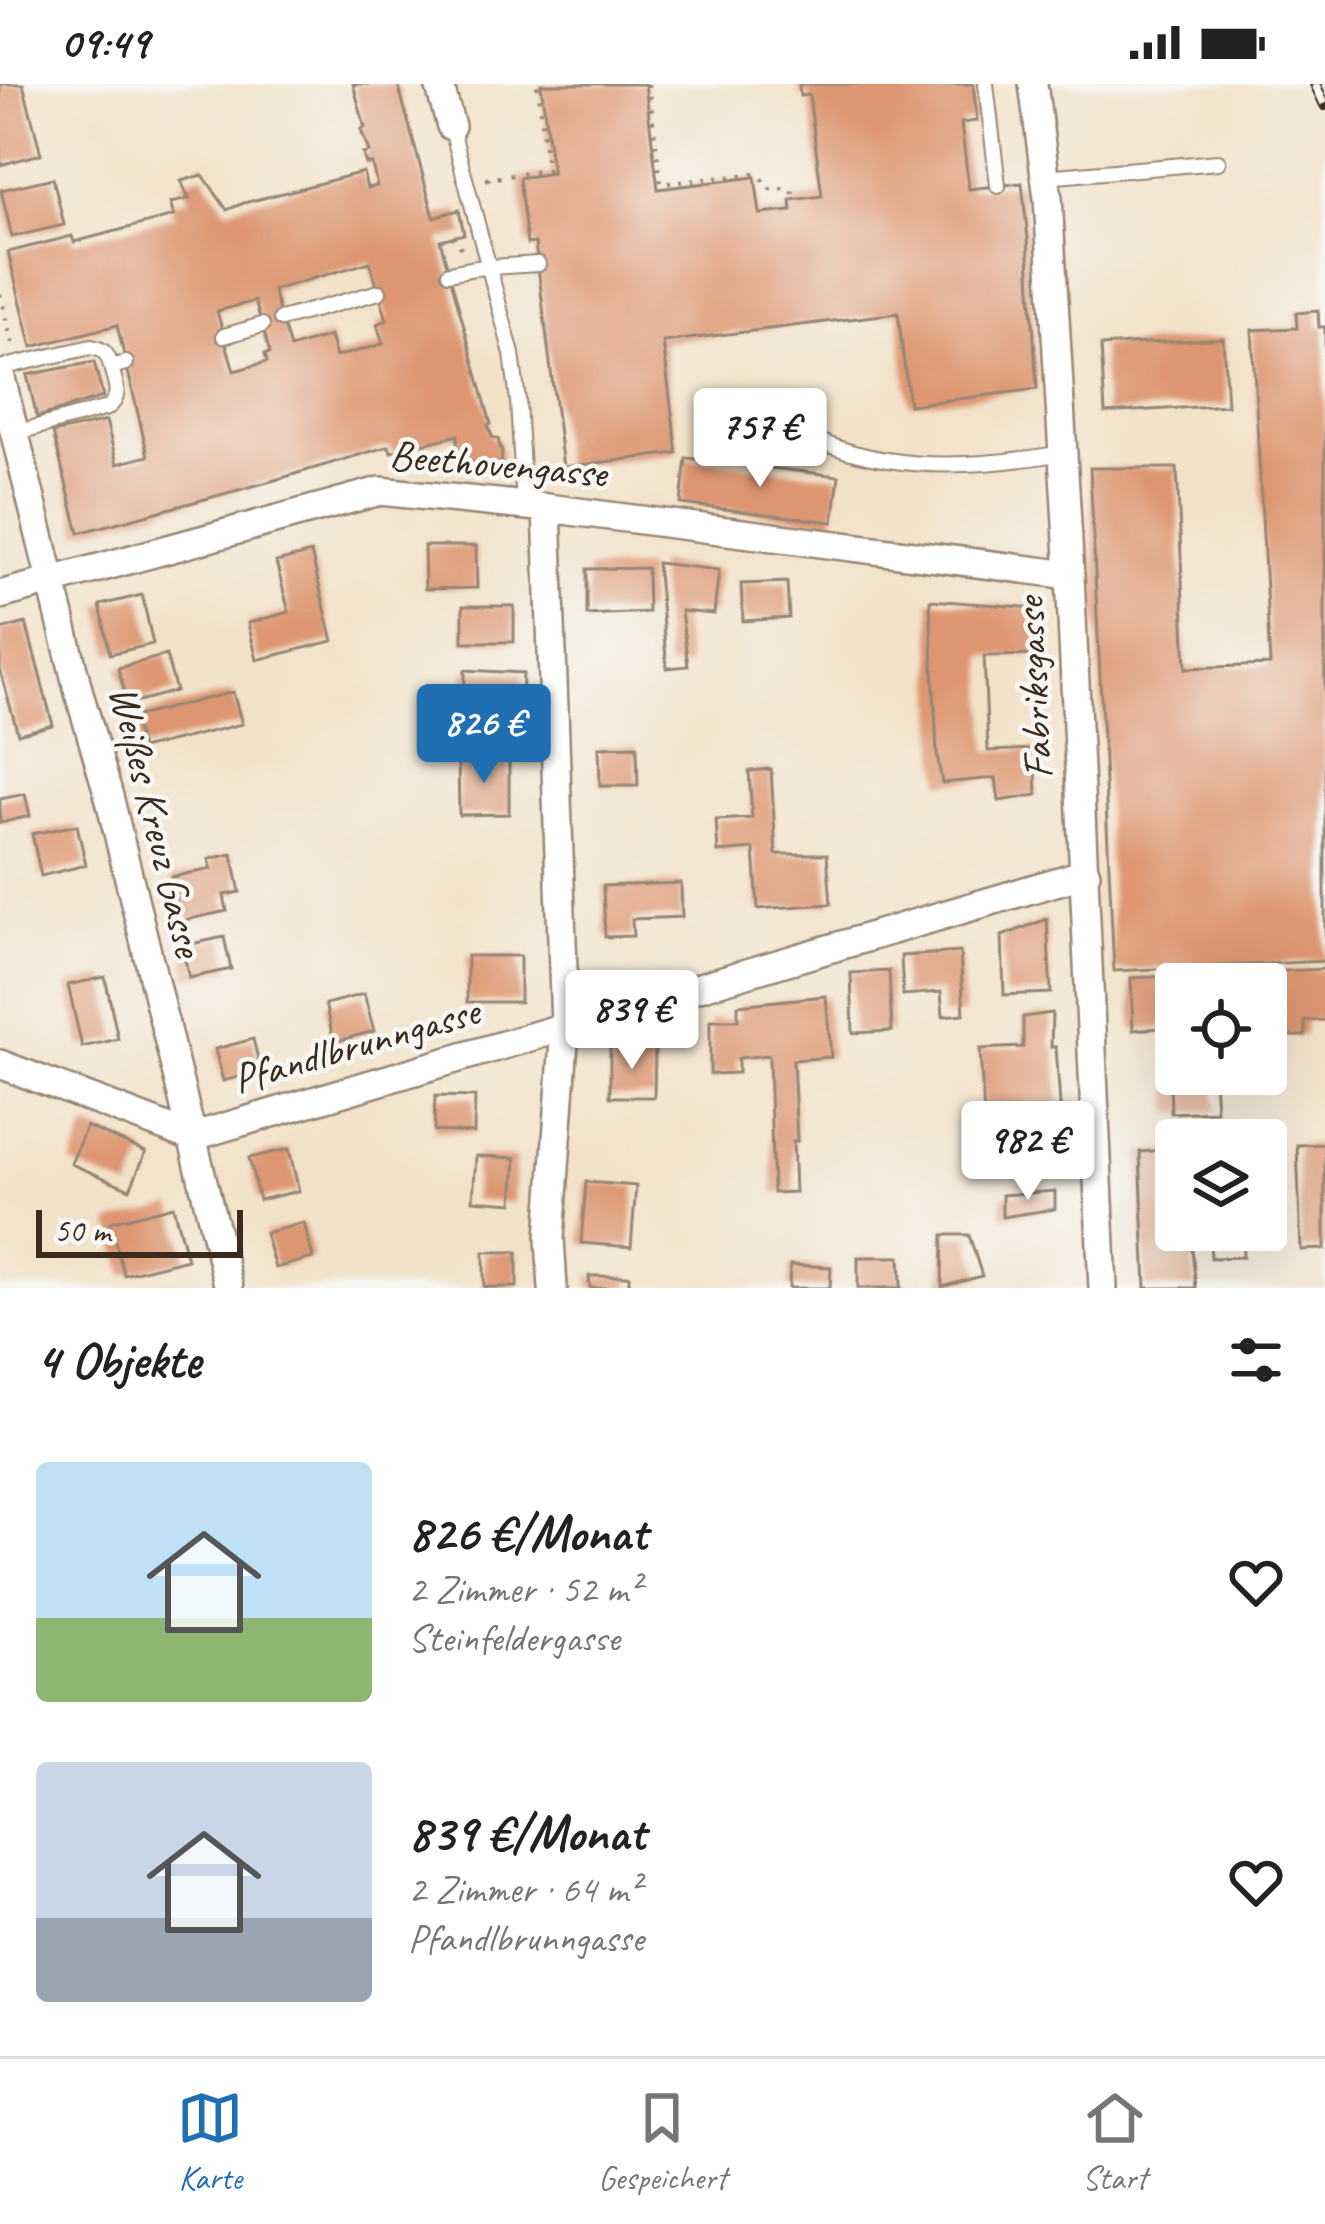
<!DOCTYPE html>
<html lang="de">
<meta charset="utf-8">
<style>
:root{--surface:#fff;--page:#f6f6f6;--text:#222;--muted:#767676;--line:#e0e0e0;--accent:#1f6fb2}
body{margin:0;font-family:Caveat,sans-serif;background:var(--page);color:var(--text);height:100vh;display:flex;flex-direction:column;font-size:45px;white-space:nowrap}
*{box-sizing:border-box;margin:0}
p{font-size:39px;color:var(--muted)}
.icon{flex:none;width:66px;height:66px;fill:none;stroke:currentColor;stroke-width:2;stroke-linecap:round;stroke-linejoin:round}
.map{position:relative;height:1204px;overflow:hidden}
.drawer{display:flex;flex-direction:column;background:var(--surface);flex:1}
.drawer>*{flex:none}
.tools{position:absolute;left:1155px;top:879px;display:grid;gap:24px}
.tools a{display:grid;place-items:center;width:132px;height:132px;border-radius:12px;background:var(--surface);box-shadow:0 12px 48px #0002;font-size:60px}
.scale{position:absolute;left:36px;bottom:30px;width:207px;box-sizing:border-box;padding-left:12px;border:6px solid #3b2a1e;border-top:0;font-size:33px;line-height:42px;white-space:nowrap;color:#3b2a1e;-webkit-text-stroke:9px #f6f6f2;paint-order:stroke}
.price{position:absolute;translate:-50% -102px;padding:0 27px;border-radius:12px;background:#fff;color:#222;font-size:39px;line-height:78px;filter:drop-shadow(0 3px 6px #0008)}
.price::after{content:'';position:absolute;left:50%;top:72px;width:36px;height:27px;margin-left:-18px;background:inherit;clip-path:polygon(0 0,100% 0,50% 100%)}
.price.selected{background:var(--accent);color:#fff}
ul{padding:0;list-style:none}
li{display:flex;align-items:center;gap:36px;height:300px;padding:0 36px}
li span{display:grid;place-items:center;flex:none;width:336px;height:240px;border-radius:12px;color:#555}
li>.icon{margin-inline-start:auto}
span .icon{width:144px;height:144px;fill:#fffc;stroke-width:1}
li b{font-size:51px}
h2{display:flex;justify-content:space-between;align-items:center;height:144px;padding:0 36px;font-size:51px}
.status{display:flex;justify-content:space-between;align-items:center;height:84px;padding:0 60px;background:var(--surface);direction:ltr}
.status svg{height:33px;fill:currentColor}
.menu{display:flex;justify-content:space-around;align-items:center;height:168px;border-top:3px solid var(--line);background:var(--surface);font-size:33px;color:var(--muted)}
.menu a{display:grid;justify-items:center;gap:6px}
.menu .selected{color:var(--accent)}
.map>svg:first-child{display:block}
</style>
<div class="status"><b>09:49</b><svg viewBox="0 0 49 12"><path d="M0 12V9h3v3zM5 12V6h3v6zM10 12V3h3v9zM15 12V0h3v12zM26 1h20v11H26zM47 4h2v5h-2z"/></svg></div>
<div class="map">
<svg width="1325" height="1204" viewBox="0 0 1325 1204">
<rect width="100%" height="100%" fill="#f6f6f2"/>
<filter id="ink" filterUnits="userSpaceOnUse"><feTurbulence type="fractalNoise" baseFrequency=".00833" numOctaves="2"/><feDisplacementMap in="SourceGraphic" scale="24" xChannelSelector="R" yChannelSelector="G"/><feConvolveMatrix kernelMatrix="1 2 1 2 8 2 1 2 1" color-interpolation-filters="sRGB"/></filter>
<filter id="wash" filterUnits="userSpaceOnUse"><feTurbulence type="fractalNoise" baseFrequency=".004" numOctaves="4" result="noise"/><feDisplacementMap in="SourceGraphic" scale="48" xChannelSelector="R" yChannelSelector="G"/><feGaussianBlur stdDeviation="2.7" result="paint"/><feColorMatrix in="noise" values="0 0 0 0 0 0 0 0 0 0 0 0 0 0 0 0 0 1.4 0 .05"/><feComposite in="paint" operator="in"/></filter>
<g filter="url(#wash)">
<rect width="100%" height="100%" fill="#f3e2ca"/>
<g id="blocks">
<!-- building -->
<path fill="#dd9671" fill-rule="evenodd" d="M 0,0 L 23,0 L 41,70 L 0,81 Z
M 353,0 L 398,0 L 434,133 L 459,126 L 464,150 L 440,156 L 491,340 L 488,341 L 492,353 L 498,355 L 502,369 L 501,383 L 456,376 L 458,351 L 391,368 L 389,362 L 268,398 L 79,449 L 53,349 L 106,337 L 117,380 L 148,372 L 117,241 L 32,263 L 8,168 L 72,152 L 74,158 L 174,132 L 170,119 L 189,115 L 181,97 L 203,91 L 227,126 L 244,119 L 363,88 L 367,104 L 377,102 L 372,80 L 366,80 L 363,70 L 369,68 L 361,46 L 365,44 ZM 370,178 L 387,236 L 377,240 L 383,260 L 336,273 L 330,252 L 290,264 L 273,206 ZM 255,217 L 270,269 L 265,270 L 267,278 L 234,287 L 217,227 Z
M 541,0 L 645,0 L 658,105 L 755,93 L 760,130 L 792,127 L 791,116 L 822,112 L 809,11 L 800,12 L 799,0 L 973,0 L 977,37 L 961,39 L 969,105 L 1022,99 L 1028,155 L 1037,305 L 909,321 L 898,229 L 663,258 L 677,369 L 563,383 L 535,159 L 527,160 L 519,94 L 552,89 Z
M 53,94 L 64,141 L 12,153 L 1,106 Z
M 1318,227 L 1319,243 L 1325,243 L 1325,877 L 1114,887 L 1090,384 L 1177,384 L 1186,584 L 1270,581 L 1252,246 L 1297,244 L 1296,229 Z
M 1223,254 L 1227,321 L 1105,329 L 1101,262 Z
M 94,278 L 103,313 L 37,333 L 27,291 Z
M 686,374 L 839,392 L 833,438 L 681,420 Z
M 424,462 L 476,462 L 477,504 L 425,505 Z
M 311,469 L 333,557 L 257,576 L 248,539 L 289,528 L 276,478 Z
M 657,479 L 719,486 L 714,530 L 681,527 L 688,582 L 667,584 Z
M 647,484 L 648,528 L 587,531 L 587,485 Z
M 787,498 L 789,534 L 743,537 L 741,500 Z
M 142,511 L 153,560 L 110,570 L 100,521 Z
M 930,516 L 1037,524 L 1042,571 L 984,572 L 988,667 L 1035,665 L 1037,711 L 999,717 L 996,694 L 942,699 L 937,670 Z
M 463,522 L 514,522 L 514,558 L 463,558 Z
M 26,539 L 53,641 L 18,650 L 0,586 L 0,546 Z
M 166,571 L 176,607 L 128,620 L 118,584 Z
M 465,586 L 523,589 L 522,627 L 464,625 Z
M 233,608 L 242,640 L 141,665 L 133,633 Z
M 637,662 L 638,702 L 600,702 L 599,663 Z
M 509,674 L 509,730 L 459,731 L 458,675 Z
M 771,685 L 776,770 L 827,770 L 831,820 L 758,825 L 754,765 L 718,768 L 716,736 L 752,734 L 749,687 Z
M 25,710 L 30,732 L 0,739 L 0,715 Z
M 77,741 L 86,781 L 41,792 L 32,750 Z
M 232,770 L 240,808 L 224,811 L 227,827 L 180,837 L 171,793 L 211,785 L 209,775 Z
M 681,799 L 682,833 L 632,835 L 633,852 L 605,853 L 603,802 Z
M 1047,835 L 1051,909 L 1004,911 L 1002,852 Z
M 224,853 L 231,885 L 189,894 L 182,862 Z
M 960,868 L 964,930 L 943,932 L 941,908 L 903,911 L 901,872 Z
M 467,872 L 520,872 L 520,918 L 467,918 Z
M 1325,885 L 1325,936 L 1305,937 L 1305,952 L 1266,952 L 1266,900 L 1176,900 L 1176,943 L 1133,946 L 1131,894 Z
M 889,887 L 892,947 L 853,949 L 851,889 Z
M 105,893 L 118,955 L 82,963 L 68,901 Z
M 364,910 L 374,947 L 334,958 L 325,920 Z
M 826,912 L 831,973 L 793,976 L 797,1057 L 793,1057 L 795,1108 L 773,1109 L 769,971 L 738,974 L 738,989 L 710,990 L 710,936 L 738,936 L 738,921 Z
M 1052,929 L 1051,963 L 1056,963 L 1064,1079 L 987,1084 L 980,965 L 1023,963 L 1023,933 Z
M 253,955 L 261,987 L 223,997 L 215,965 Z
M 610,963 L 655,964 L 654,1013 L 610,1013 Z
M 1214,995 L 1216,1027 L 1171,1029 L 1170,997 Z
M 435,1012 L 475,1013 L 474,1049 L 434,1047 Z
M 86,1042 L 146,1068 L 130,1105 L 71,1080 Z
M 1325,1060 L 1325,1165 L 1301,1166 L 1297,1061 Z
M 289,1065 L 299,1107 L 259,1116 L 249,1074 Z
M 1176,1065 L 1176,1146 L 1190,1146 L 1196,1204 L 1146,1204 L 1140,1068 Z
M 476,1072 L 516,1074 L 513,1119 L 473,1116 Z
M 586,1098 L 636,1102 L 631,1163 L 581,1159 Z
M 1055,1107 L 1055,1125 L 1002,1133 L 1002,1111 Z
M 173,1122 L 187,1175 L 124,1191 L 110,1138 Z
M 304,1139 L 313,1174 L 275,1184 L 265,1149 Z
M 1209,1146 L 1242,1146 L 1243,1173 L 1211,1174 Z
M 943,1151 L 969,1151 L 982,1192 L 942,1203 Z
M 484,1168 L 517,1168 L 517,1203 L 484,1203 Z
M 858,1173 L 900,1173 L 901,1204 L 858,1204 Z
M 790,1181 L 831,1183 L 830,1204 L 789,1204 Z
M 589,1192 L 629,1192 L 629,1204 L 590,1204 Z"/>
</g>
</g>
<g filter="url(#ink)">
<use href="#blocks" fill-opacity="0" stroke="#978674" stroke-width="3"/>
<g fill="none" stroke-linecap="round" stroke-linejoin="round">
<defs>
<path id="lane" d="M 986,0 L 998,102
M 451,42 L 512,270 L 518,317 L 524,422
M 1045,93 L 1218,78
M 449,189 L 475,184 L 538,180
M 281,235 L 379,208
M 224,252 L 262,241
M 0,284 L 91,263 C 104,265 108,270 111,283 L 126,279
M 738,319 C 769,333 800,351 832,362 C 907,389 986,382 1063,369
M 15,349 L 107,324 C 123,313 115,299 111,283"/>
<path id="street" d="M 439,0 L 451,42
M 1033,0 L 1048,114 L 1070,491 L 1103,1204
M 0,290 L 79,609 L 109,712 L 229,1204
M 547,424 L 565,943 L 550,1154 L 553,1204
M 0,511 L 380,407 L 547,424 L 1070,491
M 0,980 L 191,1053 L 1086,789"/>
</defs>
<!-- lane casing -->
<use href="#lane" stroke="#978674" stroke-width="18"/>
<!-- street casing -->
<use href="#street" stroke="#978674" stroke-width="32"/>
<!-- path -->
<path stroke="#978674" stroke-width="4.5" stroke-dasharray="3 9" stroke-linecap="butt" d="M 648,0 L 661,100 L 757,90 L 770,105 L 787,104 L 793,109 L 795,115
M 489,97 L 488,95 L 547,86 L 537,0
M 452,152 L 463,166
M 0,210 L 13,262"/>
<!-- lane -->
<use href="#lane" stroke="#fff" stroke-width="14"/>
<!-- street -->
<use href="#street" stroke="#fff" stroke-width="27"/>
<defs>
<path id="rail" d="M 1315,0 L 1325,21"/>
</defs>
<!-- rail casing -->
<use href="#rail" stroke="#3b2a1e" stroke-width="12"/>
<!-- rail -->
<use href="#rail" stroke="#f6f6f2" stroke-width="8" stroke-dasharray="22" stroke-linecap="butt"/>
</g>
</g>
<g text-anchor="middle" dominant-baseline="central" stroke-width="9" stroke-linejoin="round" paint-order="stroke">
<!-- street labels -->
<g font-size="42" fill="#3b2a1e" stroke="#f6f6f2">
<text transform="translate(498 380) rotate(5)">Beethovengasse</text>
<text transform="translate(1034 604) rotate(-93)">Fabriksgasse</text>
<text transform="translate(156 737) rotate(76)">Weißes Kreuz Gasse</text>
<text transform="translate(356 961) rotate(-16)">Pfandlbrunngasse</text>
</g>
</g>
</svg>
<div class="tools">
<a><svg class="icon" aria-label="locate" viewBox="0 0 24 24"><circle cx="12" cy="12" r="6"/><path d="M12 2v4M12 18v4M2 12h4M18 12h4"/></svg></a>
<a><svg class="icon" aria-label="layers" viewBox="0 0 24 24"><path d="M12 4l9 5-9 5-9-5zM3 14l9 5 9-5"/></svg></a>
</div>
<div class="scale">50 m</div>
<b class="price" style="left:760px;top:406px">757 €</b>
<b class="price selected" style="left:484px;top:702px">826 €</b>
<b class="price" style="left:632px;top:988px">839 €</b>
<b class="price" style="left:1028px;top:1119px">982 €</b>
</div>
<section class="drawer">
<h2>4 Objekte<svg class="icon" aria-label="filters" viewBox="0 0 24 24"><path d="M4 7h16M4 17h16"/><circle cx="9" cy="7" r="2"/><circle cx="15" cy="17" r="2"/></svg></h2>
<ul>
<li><span style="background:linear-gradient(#bfe0f5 65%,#8fb573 0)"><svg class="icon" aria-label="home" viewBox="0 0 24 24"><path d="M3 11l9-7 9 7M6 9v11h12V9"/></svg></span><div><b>826 €/Monat</b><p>2 Zimmer · 52 m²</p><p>Steinfeldergasse</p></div><svg class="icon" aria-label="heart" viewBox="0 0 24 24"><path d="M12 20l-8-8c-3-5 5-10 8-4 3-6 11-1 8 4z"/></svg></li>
<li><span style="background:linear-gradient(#c9d6e8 65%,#9aa5b1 0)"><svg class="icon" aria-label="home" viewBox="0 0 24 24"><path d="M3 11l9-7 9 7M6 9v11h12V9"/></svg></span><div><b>839 €/Monat</b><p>2 Zimmer · 64 m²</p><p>Pfandlbrunngasse</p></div><svg class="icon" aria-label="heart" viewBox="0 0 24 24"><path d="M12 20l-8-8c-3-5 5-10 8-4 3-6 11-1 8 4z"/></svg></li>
</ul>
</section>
<nav class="menu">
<a class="selected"><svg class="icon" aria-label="map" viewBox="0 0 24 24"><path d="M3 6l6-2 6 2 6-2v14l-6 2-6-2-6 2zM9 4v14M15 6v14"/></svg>Karte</a>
<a><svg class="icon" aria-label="saved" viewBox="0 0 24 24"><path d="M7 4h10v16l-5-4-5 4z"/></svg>Gespeichert</a>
<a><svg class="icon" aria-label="home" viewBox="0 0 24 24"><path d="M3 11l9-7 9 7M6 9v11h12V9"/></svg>Start</a>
</nav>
